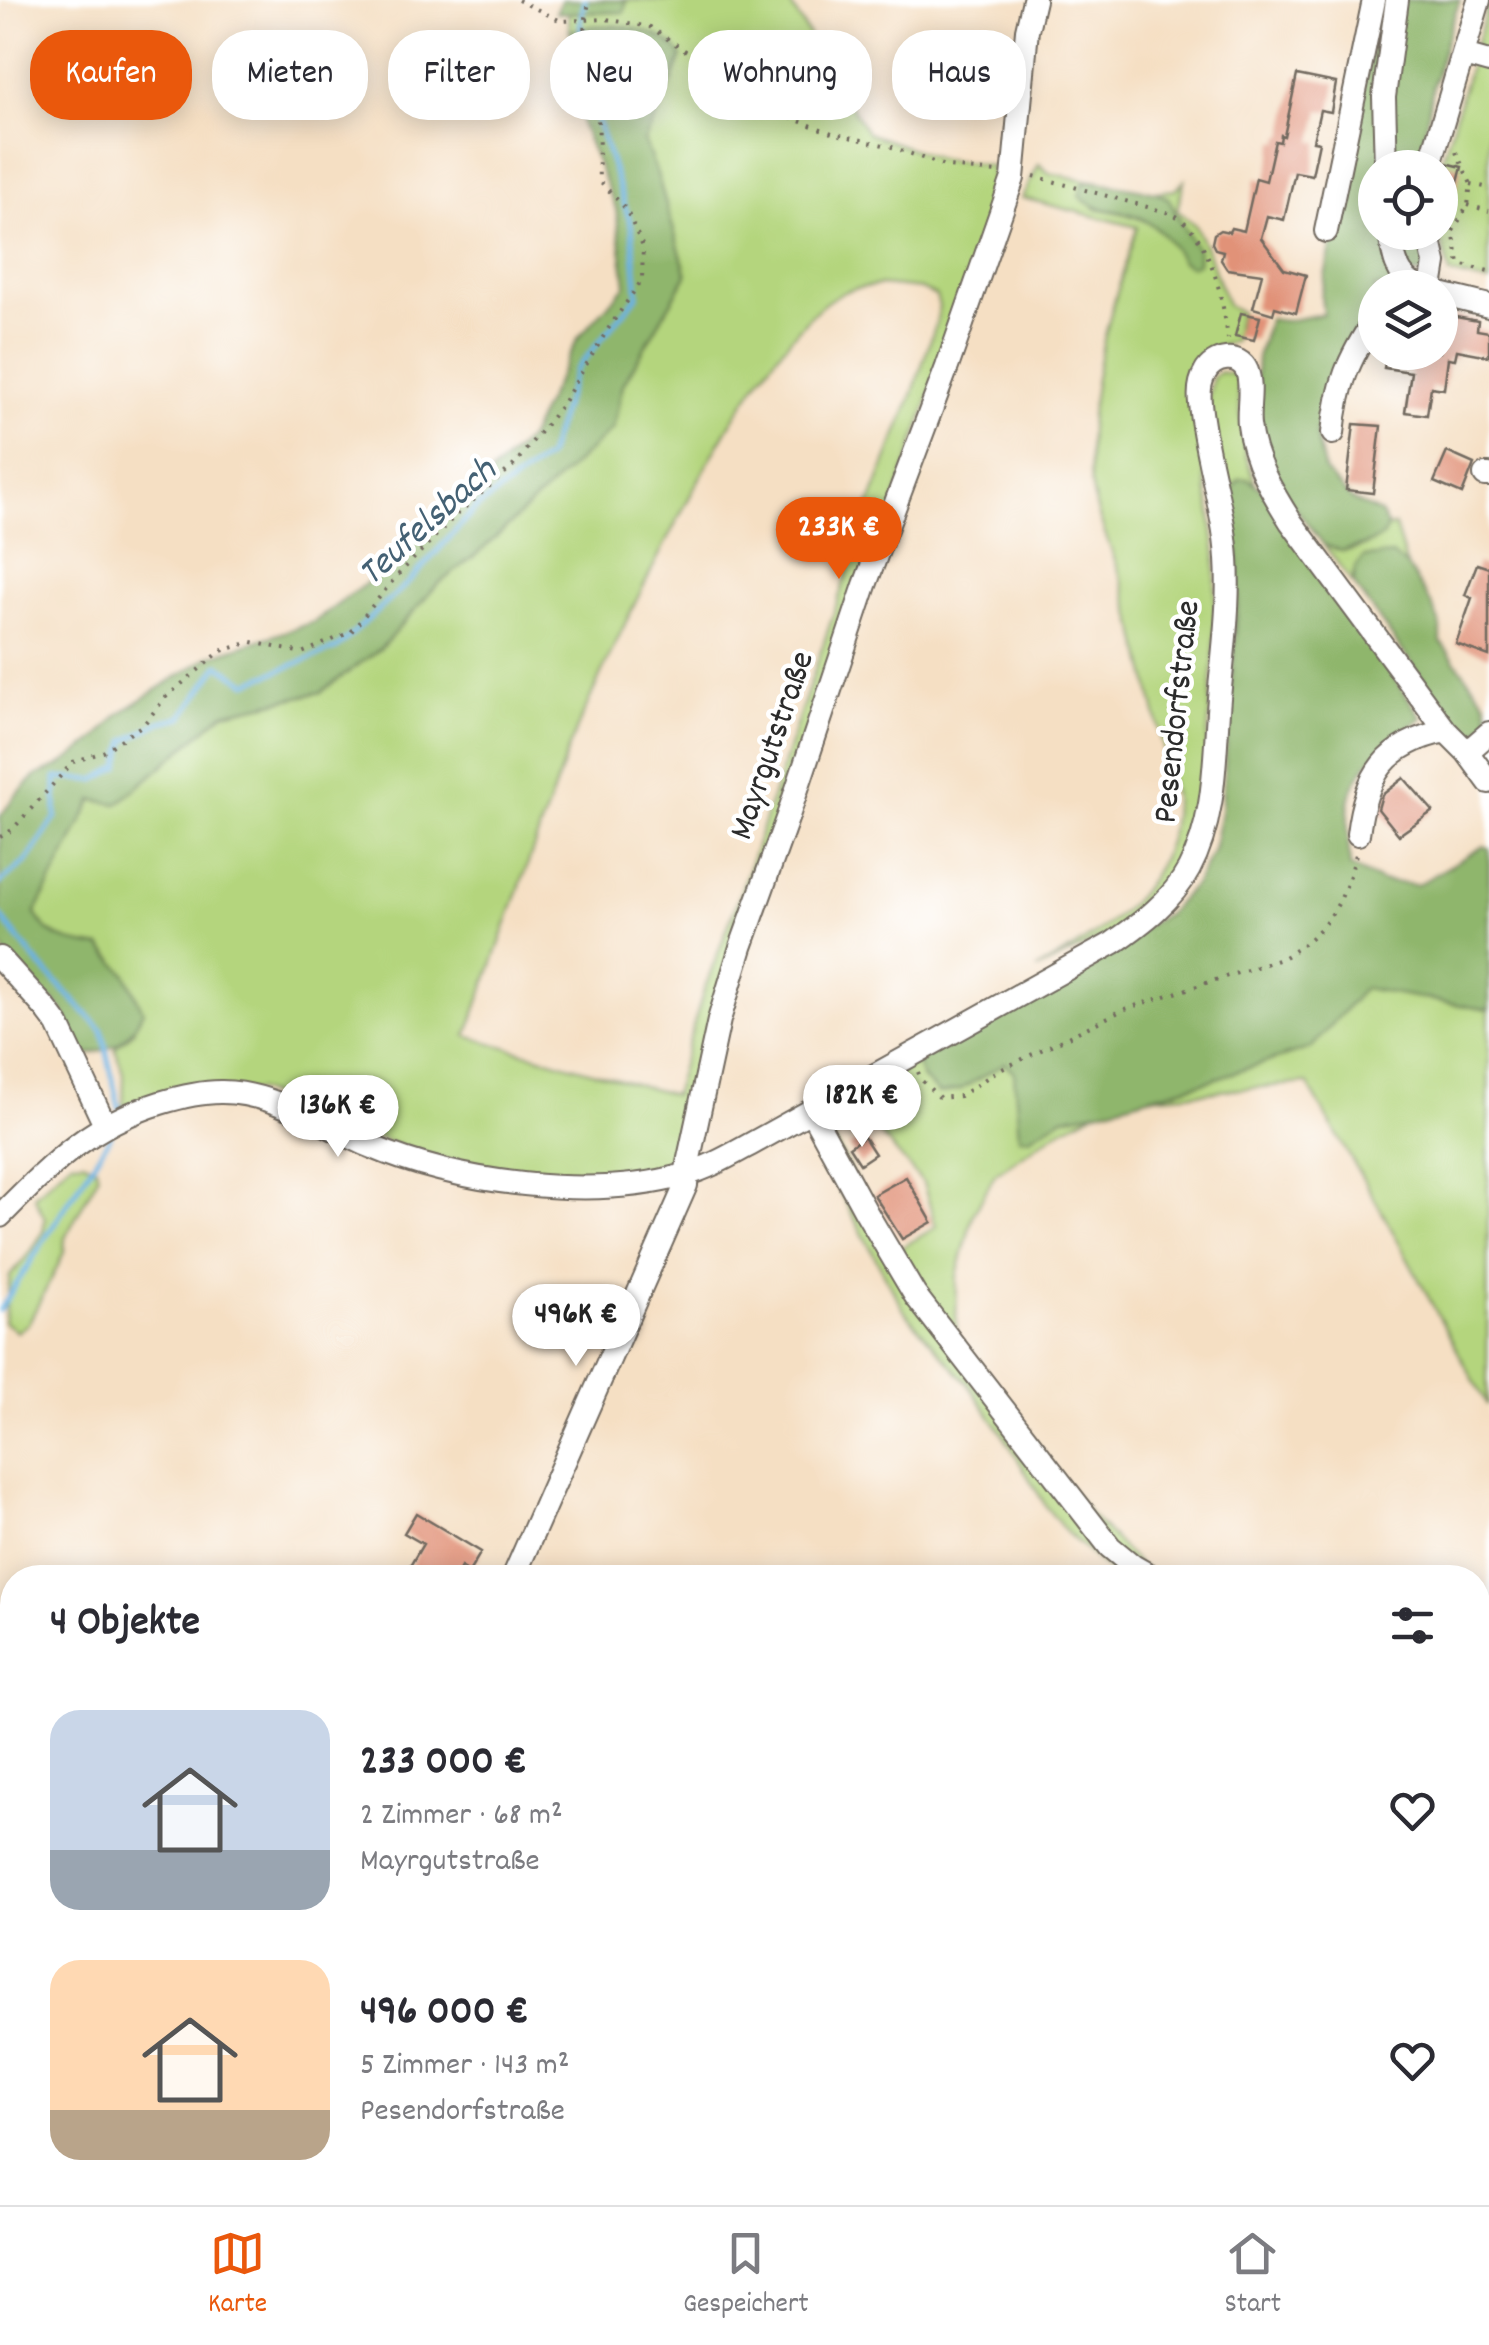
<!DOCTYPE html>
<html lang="de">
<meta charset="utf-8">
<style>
:root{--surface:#fff;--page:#f2f2f3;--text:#2b2b33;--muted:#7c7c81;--line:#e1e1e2;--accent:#ea580c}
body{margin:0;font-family:Dekko,sans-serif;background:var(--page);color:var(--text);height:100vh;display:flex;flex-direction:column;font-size:38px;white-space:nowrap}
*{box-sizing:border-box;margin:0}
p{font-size:32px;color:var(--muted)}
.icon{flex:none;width:55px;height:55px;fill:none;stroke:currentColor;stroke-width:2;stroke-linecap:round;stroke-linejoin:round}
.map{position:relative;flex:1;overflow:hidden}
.side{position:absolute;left:0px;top:1565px;width:1490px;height:640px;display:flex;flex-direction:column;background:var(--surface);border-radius:40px 40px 0 0;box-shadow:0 5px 25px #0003}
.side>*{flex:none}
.hud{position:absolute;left:30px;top:30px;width:1430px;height:90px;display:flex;gap:20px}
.buttons{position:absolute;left:1358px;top:150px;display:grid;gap:20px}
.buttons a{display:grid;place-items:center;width:100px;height:100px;border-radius:50%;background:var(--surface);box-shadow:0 5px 25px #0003;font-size:50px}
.price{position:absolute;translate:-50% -85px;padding:0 22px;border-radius:35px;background:#fff;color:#222;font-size:32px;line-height:65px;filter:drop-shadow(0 2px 5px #0008)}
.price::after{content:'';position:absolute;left:50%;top:60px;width:30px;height:22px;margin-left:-15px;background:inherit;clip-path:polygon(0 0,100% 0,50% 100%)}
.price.on{background:var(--accent);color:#fff}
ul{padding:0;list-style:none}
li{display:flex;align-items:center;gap:30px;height:250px;padding:0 50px}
li span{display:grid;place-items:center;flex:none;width:280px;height:200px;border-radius:30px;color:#555}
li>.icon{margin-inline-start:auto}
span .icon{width:120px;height:120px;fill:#fffc;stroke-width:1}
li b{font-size:42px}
h2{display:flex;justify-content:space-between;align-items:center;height:120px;padding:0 50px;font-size:42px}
.tag{padding:0 35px;border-radius:40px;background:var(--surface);box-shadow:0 5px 25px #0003;font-size:35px;line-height:90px}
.tag.on{background:var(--accent);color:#fff}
.menu{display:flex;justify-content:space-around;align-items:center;height:140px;border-top:2px solid var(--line);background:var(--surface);font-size:28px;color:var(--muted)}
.menu a{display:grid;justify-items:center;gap:5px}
.menu .on{color:var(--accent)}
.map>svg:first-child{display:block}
</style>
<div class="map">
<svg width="1489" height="2205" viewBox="0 0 1489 2205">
<rect width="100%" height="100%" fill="#fff"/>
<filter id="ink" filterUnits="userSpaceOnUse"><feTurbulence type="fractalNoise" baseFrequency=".01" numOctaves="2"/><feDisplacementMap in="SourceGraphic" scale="20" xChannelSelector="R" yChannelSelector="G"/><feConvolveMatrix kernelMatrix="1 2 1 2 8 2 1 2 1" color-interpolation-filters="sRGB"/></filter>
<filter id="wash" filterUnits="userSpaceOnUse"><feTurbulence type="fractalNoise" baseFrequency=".0048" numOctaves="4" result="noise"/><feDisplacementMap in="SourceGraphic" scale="40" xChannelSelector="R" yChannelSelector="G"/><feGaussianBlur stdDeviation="2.25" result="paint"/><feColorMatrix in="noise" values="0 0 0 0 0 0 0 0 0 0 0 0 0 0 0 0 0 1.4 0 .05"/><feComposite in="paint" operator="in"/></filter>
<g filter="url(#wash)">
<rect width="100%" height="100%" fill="#f5dfc3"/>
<!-- green -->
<path fill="#b4d57d" stroke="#708054" stroke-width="2.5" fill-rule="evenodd" d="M 626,0 L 788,0 L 867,133 L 938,158 L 991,166 L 992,178 L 1000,184 L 677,1156 L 665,1170 L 643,1176 L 538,1177 L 425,1156 L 257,1090 L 123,1108 L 124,1076 L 115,1048 L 134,1031 L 114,959 L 101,947 L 70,942 L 45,929 L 35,914 L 93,799 L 118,804 L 224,713 L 321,692 L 381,648 L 437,585 L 483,549 L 613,428 L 623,384 L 687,275 L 657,174 L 644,141 L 663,105 L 674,46 C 634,24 614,22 570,31 L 568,13 L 624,12 ZM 881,285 L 921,289 L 936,296 L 939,306 L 937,321 L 910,401 L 872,498 L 739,897 L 703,993 L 673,1095 L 467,1036 L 569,747 C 602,669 639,593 678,519 C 711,456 745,392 792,337 C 804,323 819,305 836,296 C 850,288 866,287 881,285 Z
M 1489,0 L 1489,283 L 1450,274 L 1439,233 L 1440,168 Z
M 1039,164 L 1049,173 L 1092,181 L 1083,184 L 1095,208 C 1136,215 1162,220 1181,261 L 1198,262 L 1198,251 L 1180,222 L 1168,198 L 1155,192 L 1175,190 L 1184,181 L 1177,210 L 1195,225 L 1207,250 L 1227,305 L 1240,312 L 1234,341 L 1209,350 L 1196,364 L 1190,385 L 1211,513 L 1216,554 L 1214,649 L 1204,788 L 1193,842 L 1174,874 L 1159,893 L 1117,931 L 1036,970 C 1106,931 1175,887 1174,798 C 1160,728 1144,659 1125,590 C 1114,551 1093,514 1090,473 C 1084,388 1112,308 1137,227 L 1022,198 Z
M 1219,372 L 1232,374 L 1237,379 L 1245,453 L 1255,483 L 1248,479 L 1238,552 L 1239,589 L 1234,634 L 1208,399 L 1213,377 Z
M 1395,526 L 1407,566 L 1392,555 L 1353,576 L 1354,585 L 1324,545 C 1330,547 1336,550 1342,551 C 1358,552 1380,540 1388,527 Z
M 1364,988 L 1489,1010 L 1487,1405 L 1381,1210 L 1307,1083 L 1152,1097 L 1201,1083 L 1311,1048 Z
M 916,1062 L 923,1079 L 939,1094 L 961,1089 L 1005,1063 L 1014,1072 L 1030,1137 L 1063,1117 L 1097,1111 L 1058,1131 L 995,1174 L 973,1215 L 957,1276 L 956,1337 L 1088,1512 L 1140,1566 L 1165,1577 L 1115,1577 L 1066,1532 L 1047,1508 L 1004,1436 L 969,1385 L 905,1312 L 807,1132 L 828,1128 L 894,1252 L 936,1227 L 923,1183 L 849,1098 Z
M 83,1161 L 96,1167 L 98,1176 L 65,1238 L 64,1252 L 56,1270 L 28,1324 L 17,1332 L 4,1322 L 10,1276 L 32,1250 L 43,1232 L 45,1219 L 34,1196 L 70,1162 Z"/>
<!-- forest -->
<path fill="#8fb66c" stroke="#5d704c" stroke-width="2.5" d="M 561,0 L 626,0 L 624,12 L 556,13 Z
M 1382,0 L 1460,0 C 1440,54 1424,109 1422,167 L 1375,168 L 1375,232 L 1424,233 L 1433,274 L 1396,274 L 1392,280 L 1392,287 L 1375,288 L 1375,313 L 1329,378 L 1316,434 L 1325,472 L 1352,500 L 1380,513 L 1388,527 L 1383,537 L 1365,545 L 1342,551 L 1324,545 L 1282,491 L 1260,438 L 1256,378 L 1257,357 L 1269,319 L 1286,321 L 1323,314 L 1321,296 Z
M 596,26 C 628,26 661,29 682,56 L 663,105 L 644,141 L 657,174 L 687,275 L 623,384 L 613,428 L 483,549 L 437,585 L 381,648 L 321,692 L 224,713 L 118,804 L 93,800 L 35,914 C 52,942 70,942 101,947 L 126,974 L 143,1011 C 128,1043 116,1048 83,1056 L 62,1009 L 54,1000 L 43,996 L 13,966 L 0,944 L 0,817 L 16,795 L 37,775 L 60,766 L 96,739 L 119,714 L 208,657 L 314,622 L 395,562 L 528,439 L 578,338 L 626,285 L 616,209 L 582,126 L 570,31 Z
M 1092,181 L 1155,192 L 1168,198 L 1180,222 L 1198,251 L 1198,263 L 1191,266 L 1181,261 C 1171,240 1153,220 1130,214 C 1111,209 1093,210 1079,196 L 1083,184 Z
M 1240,479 L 1248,479 L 1264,490 L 1422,718 C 1396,738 1361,759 1351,794 C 1345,816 1349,844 1350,867 L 1381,881 L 1417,885 L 1484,846 L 1489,848 L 1489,1010 L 1364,988 L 1311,1048 L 1201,1083 L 1097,1111 L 1063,1117 L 1030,1137 L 1019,1137 L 1014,1072 L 1005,1063 L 961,1089 L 939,1094 L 923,1079 L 916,1062 L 1168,913 L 1195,884 L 1213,850 L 1221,812 L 1239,589 L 1238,552 L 1231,496 L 1234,485 Z
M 1392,555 L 1407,566 L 1432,605 L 1441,627 L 1441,642 L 1486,702 L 1489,719 L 1479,731 L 1468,733 L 1456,724 L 1354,585 C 1353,573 1355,566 1364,557 Z
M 1489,2118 L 1489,2205 L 1433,2205 L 1440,2193 L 1478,2192 L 1478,2135 Z"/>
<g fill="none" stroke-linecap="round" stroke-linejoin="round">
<!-- stream -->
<path stroke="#6ab2e2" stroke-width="5" d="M 0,883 L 28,860 L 56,817 L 56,778 L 95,780 L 119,767 L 126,741 L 161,722 L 182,717 L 219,665 L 247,683 L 337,648 L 410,581 L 475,509 L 547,457 L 575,371 L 638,295 L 632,228 L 597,120 L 580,22 L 585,0
M 0,915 L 36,961 L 102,1030 L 119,1108
M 0,1310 L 111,1135"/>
</g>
<g id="blocks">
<!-- building -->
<path fill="#e19278" d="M 1297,75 L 1336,83 L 1331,112 L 1320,110 L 1313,141 L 1319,142 L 1312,175 L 1295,172 L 1284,220 L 1267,216 L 1261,238 L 1284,269 L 1306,275 L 1296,313 L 1275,307 L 1273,314 L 1253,308 L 1262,274 L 1227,269 L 1221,260 L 1223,251 L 1215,249 L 1212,243 L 1214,234 L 1220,230 L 1229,232 L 1231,228 L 1244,231 L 1256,178 L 1266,181 L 1275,141 L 1280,142 L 1281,135 L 1284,136 Z
M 1446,163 L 1462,167 L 1456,190 L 1440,185 L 1440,178 Z
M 1241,313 L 1260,317 L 1254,340 L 1235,336 Z
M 1445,315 L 1478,321 L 1477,330 L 1489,332 L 1489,356 L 1457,350 L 1455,359 L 1448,358 L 1444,389 L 1431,387 L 1427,415 L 1405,412 L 1411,372 L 1384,368 L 1387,352 L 1440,352 Z
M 1354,424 L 1381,426 L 1373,493 L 1346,490 Z
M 1447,452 L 1474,464 L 1462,494 L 1434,482 Z
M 1477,564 L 1489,568 L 1489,656 L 1456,644 L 1472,598 L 1465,595 Z
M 1404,778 L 1433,811 L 1399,835 L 1378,809 L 1382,795 Z
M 864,1137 L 875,1154 L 860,1164 L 849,1147 Z
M 906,1177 L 932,1222 L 902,1239 L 874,1195 Z
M 416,1513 L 481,1552 L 469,1572 L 461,1567 L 455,1578 L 403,1578 L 423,1544 L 404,1533 Z"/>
</g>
</g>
<g filter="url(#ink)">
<use href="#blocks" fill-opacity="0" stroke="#726a60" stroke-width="2.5"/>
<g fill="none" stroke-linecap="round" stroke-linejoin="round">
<defs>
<path id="minor" d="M 1464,55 L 1489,62
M 1386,168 L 1384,97 L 1397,0
M 1429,168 L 1479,0
M 1326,231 L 1374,0
M 1390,232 C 1393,256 1396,276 1418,288
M 1428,232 L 1435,263 L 1431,288
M 1440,294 L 1489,306
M 1333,433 C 1338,384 1348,360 1375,319
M 1485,475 L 1489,475
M 1467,752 L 1489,733
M 1358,834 C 1365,776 1385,743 1446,731
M 0,958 L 46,1009 L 58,1025 L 105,1125
M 811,1111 L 866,1212 L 915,1295 L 1110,1547 L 1133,1566 L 1154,1578
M 0,1216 C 53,1163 87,1126 160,1103 C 180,1097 200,1092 220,1092 C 270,1091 324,1126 370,1146 C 456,1183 592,1201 684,1175 C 709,1168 731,1155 753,1143 L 1113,943 C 1142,923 1172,901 1189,869 C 1217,816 1214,756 1219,698 C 1224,645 1232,590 1225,538 C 1219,493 1204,448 1200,403 C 1199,393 1200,381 1205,373 C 1213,357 1239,352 1247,371 C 1253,387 1247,408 1249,425 C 1253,460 1272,492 1291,522 L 1446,731 L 1467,752 L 1489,782
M 513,1578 L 686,1185 L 688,1163 L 719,1020 L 741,947 L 788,816 L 865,585 L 947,367 L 1013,178 L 1027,30 L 1034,0
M 0,2045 L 12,2038
M 254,2205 L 264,2192"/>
</defs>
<!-- minor casing -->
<use href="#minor" stroke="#726a60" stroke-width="26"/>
<!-- path -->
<path stroke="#726a60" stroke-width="4" stroke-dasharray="2.5 8" stroke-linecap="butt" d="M 518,0 L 561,21 L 606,19 L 650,27 L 766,105 L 799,121 L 832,133 L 892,147 L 947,167 L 997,172
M 1456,152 L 1471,184 L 1468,205 L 1453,231 L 1459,264 L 1489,271
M 1034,176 L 1173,214 C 1211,235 1223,299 1228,339
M 1471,184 L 1489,188
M 1468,205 L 1489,211
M 0,837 L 12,830 L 73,762 L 103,752 L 144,724 L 166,697 L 221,651 L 252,642 L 302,653 L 351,632 L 395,578 L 455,516 L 514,465 L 563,403 L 608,329 L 642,280 L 643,247 L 626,209 L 599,180 C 598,156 600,132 597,109 C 592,71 578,37 590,0
M 918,1072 L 922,1081 L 940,1098 L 960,1096 L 994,1073 L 1125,1009 L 1281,959 C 1327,932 1343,905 1356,854
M 548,2192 L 552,2205
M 787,2205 L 795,2192"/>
<!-- minor -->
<use href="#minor" stroke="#fff" stroke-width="22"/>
</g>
</g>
<g text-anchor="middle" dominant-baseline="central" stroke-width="9" stroke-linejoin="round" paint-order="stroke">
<!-- street labels -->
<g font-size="35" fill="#2b2b2b" stroke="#fff">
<text transform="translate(1179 712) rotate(-84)">Pesendorfstraße</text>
<text transform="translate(774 746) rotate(-71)">Mayrgutstraße</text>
</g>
<!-- water labels -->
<g font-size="38" font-style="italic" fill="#446174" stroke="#fff">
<text transform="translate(429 524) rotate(-42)">Teufelsbach</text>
</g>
</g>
</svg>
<div class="buttons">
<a><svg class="icon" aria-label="locate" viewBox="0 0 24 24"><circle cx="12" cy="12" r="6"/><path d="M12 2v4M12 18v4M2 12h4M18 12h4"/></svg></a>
<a><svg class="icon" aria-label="layers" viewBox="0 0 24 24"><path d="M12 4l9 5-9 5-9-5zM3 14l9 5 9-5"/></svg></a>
</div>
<b class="price on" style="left:839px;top:582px">233K €</b>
<b class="price" style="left:862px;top:1150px">182K €</b>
<b class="price" style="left:338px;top:1160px">136K €</b>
<b class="price" style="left:576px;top:1369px">496K €</b>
<div class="hud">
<a class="tag on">Kaufen</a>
<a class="tag">Mieten</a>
<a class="tag">Filter</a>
<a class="tag">Neu</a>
<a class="tag">Wohnung</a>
<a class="tag">Haus</a>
</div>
<section class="side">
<h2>4 Objekte<svg class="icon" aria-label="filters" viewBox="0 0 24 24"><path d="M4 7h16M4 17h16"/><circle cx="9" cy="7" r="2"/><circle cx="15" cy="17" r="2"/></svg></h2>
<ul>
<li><span style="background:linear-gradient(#c9d6e8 70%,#9aa5b1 0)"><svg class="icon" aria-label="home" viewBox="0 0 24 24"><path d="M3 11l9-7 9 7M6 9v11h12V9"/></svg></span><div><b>233 000 €</b><p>2 Zimmer · 68 m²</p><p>Mayrgutstraße</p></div><svg class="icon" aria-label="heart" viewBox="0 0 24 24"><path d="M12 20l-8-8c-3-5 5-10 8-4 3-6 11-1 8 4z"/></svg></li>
<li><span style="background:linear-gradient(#ffd9b3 75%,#b9a48a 0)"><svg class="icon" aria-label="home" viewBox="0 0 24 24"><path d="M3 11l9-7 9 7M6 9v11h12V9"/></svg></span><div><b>496 000 €</b><p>5 Zimmer · 143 m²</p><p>Pesendorfstraße</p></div><svg class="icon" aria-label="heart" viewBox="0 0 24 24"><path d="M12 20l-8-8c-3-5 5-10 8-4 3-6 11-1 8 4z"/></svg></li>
</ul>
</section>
</div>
<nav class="menu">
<a class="on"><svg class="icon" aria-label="map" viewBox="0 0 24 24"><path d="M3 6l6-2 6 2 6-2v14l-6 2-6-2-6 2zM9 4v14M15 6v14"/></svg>Karte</a>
<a><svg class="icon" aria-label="saved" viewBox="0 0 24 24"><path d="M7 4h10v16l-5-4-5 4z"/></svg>Gespeichert</a>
<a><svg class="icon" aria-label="home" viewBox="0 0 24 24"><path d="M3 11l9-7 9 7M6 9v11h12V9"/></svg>Start</a>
</nav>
